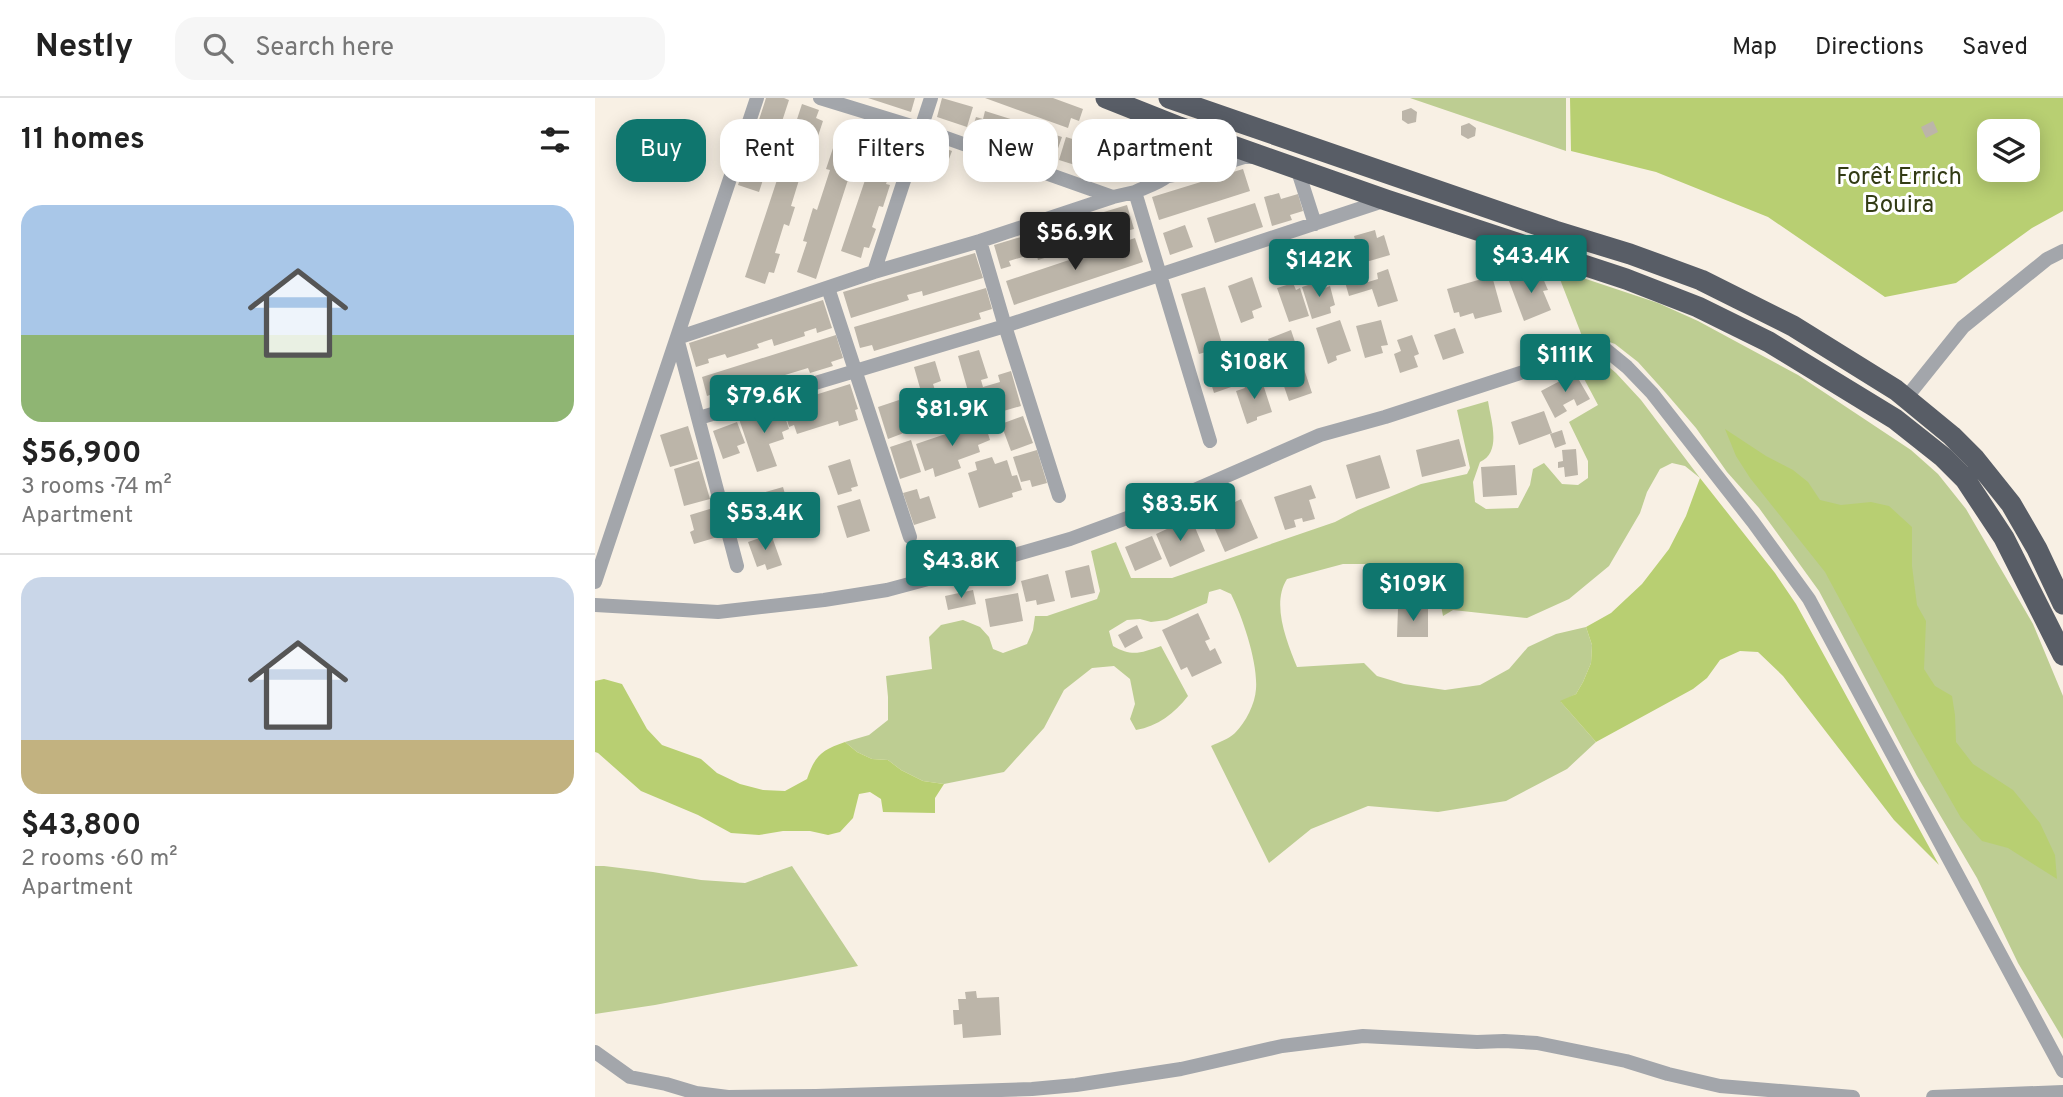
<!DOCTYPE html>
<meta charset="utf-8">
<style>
:root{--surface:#fff;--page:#f6f6f6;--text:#222;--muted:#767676;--line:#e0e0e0;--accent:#0f766e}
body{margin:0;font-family:Overpass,sans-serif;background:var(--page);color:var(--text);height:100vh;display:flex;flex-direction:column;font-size:26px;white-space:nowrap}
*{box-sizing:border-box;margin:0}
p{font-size:23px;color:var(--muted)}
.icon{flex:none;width:38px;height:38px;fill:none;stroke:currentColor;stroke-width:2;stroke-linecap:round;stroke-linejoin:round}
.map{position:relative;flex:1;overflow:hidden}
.details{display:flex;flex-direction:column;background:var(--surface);width:595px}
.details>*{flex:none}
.banner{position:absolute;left:21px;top:21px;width:665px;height:63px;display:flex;gap:14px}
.buttons{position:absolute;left:1382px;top:21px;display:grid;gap:14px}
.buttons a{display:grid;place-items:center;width:63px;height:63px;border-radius:14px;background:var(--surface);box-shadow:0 4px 18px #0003;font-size:35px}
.price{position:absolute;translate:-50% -60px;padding:0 16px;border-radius:7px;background:var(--accent);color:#fff;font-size:23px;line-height:46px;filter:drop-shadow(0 2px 4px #0008)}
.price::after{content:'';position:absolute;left:50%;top:42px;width:21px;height:16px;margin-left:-10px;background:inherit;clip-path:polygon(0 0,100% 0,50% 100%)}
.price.active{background:#222;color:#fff}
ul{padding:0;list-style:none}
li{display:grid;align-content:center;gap:14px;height:371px;padding:0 21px}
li+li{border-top:2px solid var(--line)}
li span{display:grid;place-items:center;height:217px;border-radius:21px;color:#555}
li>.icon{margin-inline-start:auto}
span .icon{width:126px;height:126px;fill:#fffc;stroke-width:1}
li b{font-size:30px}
h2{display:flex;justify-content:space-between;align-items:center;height:84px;padding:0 21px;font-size:30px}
.tag{padding:0 24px;border-radius:21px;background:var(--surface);box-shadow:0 4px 18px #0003;font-size:24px;line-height:63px}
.tag.active{background:var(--accent);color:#fff}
header{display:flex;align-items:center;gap:42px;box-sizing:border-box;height:98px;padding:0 35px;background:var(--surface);border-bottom:2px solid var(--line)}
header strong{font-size:33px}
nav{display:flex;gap:38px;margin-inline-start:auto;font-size:24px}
.search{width:490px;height:63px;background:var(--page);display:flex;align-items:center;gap:18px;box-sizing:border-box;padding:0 24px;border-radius:21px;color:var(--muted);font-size:26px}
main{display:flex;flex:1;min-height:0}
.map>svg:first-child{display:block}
</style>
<header>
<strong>Nestly</strong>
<div class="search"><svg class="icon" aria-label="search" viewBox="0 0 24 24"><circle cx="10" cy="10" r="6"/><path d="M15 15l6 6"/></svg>Search here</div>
<nav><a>Map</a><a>Directions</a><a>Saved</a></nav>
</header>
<main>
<section class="details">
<h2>11 homes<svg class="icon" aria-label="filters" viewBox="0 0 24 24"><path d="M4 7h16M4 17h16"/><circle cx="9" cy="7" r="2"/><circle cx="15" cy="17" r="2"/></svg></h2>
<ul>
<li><span style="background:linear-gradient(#a9c7e8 60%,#8fb573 0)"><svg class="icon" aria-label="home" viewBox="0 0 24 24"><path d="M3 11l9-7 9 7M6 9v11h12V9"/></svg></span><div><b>$56,900</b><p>3 rooms · 74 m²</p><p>Apartment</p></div></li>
<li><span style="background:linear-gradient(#c9d6e8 75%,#c2b280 0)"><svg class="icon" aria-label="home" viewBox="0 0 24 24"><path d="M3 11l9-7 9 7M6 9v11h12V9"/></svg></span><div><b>$43,800</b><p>2 rooms · 60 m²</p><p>Apartment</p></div></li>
</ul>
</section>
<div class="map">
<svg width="1468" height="999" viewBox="0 0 1468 999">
<rect width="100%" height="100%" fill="#f8f0e4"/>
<!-- green -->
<path fill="#bdcd92" d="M 815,0 L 971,0 L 971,53 Z
M 961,171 L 1063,205 L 1103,223 L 1203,277 L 1316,352 L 1343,376 L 1371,411 L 1438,526 L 1468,598 L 1468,941 L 1423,865 L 1382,780 L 1322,678 L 1224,493 L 1164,410 L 1132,374 L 1101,330 L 1070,294 L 1043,264 L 1020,246 L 992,236 L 987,238 Z
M 984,258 L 1007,263 L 1021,275 L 1046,302 L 1105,380 L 1090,368 L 1077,365 L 1065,371 L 1052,394 L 1045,415 L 1014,468 L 974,501 L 932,520 L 858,512 L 848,518 C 844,493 841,485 821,470 L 777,478 L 770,466 L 748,466 L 692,481 C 676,506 692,544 702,569 L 769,565 L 782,578 L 809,586 L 850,592 L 885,587 L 914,571 L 933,549 L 961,536 L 991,529 L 997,547 L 996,565 L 988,584 L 981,596 L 966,604 L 1001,644 L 972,671 L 911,703 L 843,714 L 773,708 L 716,731 L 674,765 L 616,648 C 624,644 634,641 640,635 C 651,624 660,606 661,591 C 663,565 648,520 636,496 L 625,491 L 614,494 L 612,505 L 572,522 L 556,524 L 545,521 L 532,522 L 514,533 L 518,548 C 537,559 546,555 566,548 L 593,598 C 579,616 563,628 541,632 L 535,621 L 540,606 L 535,581 L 519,568 L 497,570 L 469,592 L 449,630 L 409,674 L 349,686 L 328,683 L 306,672 L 293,662 L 277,661 L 262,654 L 250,644 L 274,637 L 293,622 L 293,599 L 291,578 L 337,571 L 334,539 L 346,527 L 368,522 L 385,529 L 394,539 L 398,551 L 408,555 L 432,546 L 438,532 L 440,518 L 452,518 L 502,501 L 505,493 L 496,453 L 521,444 L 536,480 L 577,480 L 740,424 L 763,412 L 826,386 L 872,376 L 875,370 L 862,312 L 893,303 C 896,323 907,354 885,364 L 878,384 L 880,404 L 891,411 L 923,410 L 935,387 L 938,371 L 949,365 L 967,386 L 983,387 L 993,380 L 993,363 L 974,324 L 1003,307 L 979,262 Z
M 0,768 L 9,768 L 58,774 L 106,782 L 150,785 L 197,768 L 263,868 L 60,907 L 0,916 Z"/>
<!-- forest -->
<path fill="#b8cf72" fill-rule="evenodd" d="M 975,0 L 1468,0 L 1468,113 L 1437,130 L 1361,185 L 1290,199 L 1173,119 L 1061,74 L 976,53 ZM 1395,33 L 1433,33 L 1433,72 L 1395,72 Z
M 1130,331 L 1171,358 L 1198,372 L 1213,384 L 1225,402 L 1246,407 L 1276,404 L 1294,408 L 1317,429 L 1317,468 L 1322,507 L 1331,523 L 1329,571 L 1340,588 L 1357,598 L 1360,617 L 1361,644 L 1378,666 L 1418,692 L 1445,725 L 1460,757 L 1462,781 L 1413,750 L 1387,743 L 1366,720 L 1317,635 L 1230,474 L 1155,380 L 1141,358 Z
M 1105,380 L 1180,475 L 1201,506 L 1344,767 L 1299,722 L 1188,578 L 1163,554 L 1145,553 L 1125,562 L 1112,580 L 1098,591 L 1001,644 L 965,603 L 981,596 L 988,584 L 996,565 L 997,547 L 991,529 L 1016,515 L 1047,486 L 1074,451 L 1091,418 Z
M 9,581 L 27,586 L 52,631 L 67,647 L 106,661 L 122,675 L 145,686 L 168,692 L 190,693 L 212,681 C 220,657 227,652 250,644 L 262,654 L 277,661 L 293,662 L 306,672 L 328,683 L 349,686 L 340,700 L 340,715 L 288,714 L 286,701 L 275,694 L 264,696 L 258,720 L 245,734 L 233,737 L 215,733 L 188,733 L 164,737 L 136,735 L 103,717 L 46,693 L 3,655 L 0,654 L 0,583 Z"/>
<!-- building -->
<path fill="#bcb5a9" d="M 171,0 L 189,0 L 194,2 L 164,94 L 143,87 Z
M 273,0 L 320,0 L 316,14 Z
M 347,0 L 378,9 L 372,29 L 342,19 Z
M 390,0 L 458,0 L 488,11 L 484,23 L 476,20 L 473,30 Z
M 207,6 L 224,12 L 221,20 L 228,23 L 222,41 L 218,39 L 210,63 L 215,65 L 209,83 L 204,82 L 196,108 L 200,109 L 194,128 L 189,126 L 180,155 L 185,156 L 179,175 L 174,174 L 170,186 L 150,179 Z
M 816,10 L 822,14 L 821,24 L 813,26 L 807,22 L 807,13 Z
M 390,13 L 422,23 L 415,44 L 377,31 L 381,19 L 388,21 Z
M 252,23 L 270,29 L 221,181 L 202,174 L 212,144 L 208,143 L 218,110 L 222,112 L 235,72 L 231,71 L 245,29 L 249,31 Z
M 1338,23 L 1343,34 L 1331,40 L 1326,29 Z
M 425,25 L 467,39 L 460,59 L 418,45 Z
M 874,25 L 881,30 L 880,38 L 873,41 L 866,37 L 866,28 Z
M 533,26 L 574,42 L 568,60 L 526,45 Z
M 288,29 L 308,36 L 304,46 L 308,47 L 302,65 L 299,64 L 291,86 L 295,87 L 288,109 L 284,108 L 277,129 L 281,131 L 274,150 L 269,149 L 266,160 L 246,153 Z
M 471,39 L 522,55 L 515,78 L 464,62 Z
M 343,48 L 357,53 L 348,77 L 335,72 Z
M 648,71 L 655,93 L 564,122 L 557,99 Z
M 684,95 L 686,101 L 703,96 L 708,113 L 695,117 L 697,122 L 677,128 L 669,99 Z
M 660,105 L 668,129 L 620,145 L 612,120 Z
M 532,107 L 539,131 L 528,134 L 526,129 L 502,137 L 504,143 L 489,147 L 487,141 L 457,150 L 459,157 L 443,162 L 441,155 L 414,163 L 416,168 L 406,171 L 399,147 Z
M 590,127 L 598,149 L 575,157 L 568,135 Z
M 780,132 L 782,140 L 789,137 L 795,157 L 771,164 L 769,158 L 764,156 L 759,138 Z
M 540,140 L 548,164 L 419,207 L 411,183 Z
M 380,155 L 388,180 L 328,198 L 327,193 L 312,197 L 314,202 L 256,220 L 248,194 Z
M 768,164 L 773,184 L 783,181 L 782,175 L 793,171 L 803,203 L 783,209 L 777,191 L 754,198 L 746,170 Z
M 944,171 L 953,192 L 948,193 L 956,212 L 929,223 L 914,183 Z
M 897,178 L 907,214 L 880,221 L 878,215 L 865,219 L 864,214 L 859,215 L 852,191 Z
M 657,179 L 667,209 L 657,213 L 659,220 L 646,225 L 633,188 Z
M 728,182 L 730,190 L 735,188 L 740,207 L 735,209 L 736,215 L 717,221 L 707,189 Z
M 698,185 L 701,192 L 705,190 L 714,218 L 694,224 L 682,190 Z
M 610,189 L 628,249 L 604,256 L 586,196 Z
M 391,190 L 397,211 L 384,215 L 386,221 L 279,253 L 277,247 L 265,250 L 259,229 Z
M 228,202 L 237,230 L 222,235 L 221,230 L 209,234 L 210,238 L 179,248 L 177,241 L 162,246 L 164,250 L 132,260 L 130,256 L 113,261 L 114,265 L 101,269 L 94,245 Z
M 745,222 L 756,253 L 741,258 L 742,262 L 733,266 L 721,230 Z
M 786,222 L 793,247 L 786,248 L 788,255 L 770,260 L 761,228 Z
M 860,230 L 869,255 L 848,262 L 839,237 Z
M 696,232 L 717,295 L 694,303 L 673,241 Z
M 241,237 L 248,260 L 236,264 L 238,268 L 215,275 L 213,270 L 190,277 L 191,280 L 169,287 L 167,280 L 144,287 L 146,293 L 125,299 L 123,294 L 112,298 L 107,279 Z
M 817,237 L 824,256 L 819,258 L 823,269 L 805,275 L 799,256 L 806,253 L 802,242 Z
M 654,244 L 664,274 L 650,278 L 645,269 L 638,274 L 631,251 Z
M 384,252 L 393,280 L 386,282 L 388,289 L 405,284 L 403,277 L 416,273 L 426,308 L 381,321 L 363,258 Z
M 630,260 L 639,288 L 619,295 L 610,266 Z
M 340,263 L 346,283 L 338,286 L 344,304 L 352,302 L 359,326 L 337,332 L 319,269 Z
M 980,275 L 995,301 L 982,308 L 979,301 L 968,307 L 972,313 L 960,320 L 946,293 Z
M 666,280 L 677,314 L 662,319 L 662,322 L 652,326 L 641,293 L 650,290 L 648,286 Z
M 255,286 L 263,311 L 260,312 L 263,322 L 244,328 L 243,323 L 202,336 L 199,327 L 194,329 L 188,307 Z
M 304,302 L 314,333 L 293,341 L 283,309 Z
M 186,307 L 194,331 L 187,334 L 189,341 L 174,346 L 182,368 L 162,374 L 144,321 Z
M 949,313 L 957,335 L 924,347 L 916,324 Z
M 428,318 L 438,345 L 416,353 L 406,326 Z
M 389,323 L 395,342 L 383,347 L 385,354 L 363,362 L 366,370 L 340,379 L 338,370 L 330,373 L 321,346 Z
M 142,324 L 150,345 L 142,348 L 145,355 L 128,361 L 118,333 Z
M 93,328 L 103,361 L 75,369 L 65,337 Z
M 967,332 L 971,346 L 960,350 L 955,336 Z
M 864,341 L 871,368 L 827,379 L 821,352 Z
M 316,342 L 326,374 L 305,381 L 295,349 Z
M 981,351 L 983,377 L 970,379 L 969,369 L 963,370 L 963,364 L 968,363 L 967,352 Z
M 442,352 L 452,385 L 437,389 L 435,382 L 426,384 L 418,359 Z
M 785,357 L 795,390 L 761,401 L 751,367 Z
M 397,359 L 400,366 L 412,362 L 417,378 L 422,377 L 427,392 L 417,395 L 418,399 L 384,410 L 373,375 L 382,372 L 380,364 Z
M 255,361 L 263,388 L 256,390 L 257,393 L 243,397 L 233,368 Z
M 104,363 L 115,401 L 89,408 L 79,371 Z
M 920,367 L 922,397 L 888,399 L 886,369 Z
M 716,387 L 721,400 L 714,402 L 720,421 L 708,424 L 707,420 L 699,422 L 701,429 L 690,432 L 679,399 Z
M 188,389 L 197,420 L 185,424 L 183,416 L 174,419 L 167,395 Z
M 322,391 L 325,401 L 334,398 L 341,420 L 319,427 L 308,395 Z
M 265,401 L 275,433 L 252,440 L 242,408 Z
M 646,401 L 663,440 L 630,454 L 611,411 L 630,402 L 632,408 Z
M 118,410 L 126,438 L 99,446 L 95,434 L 99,432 L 95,417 Z
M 596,420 L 610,453 L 575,469 L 561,436 Z
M 176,436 L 187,467 L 172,472 L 170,466 L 162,469 L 153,444 Z
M 557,438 L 567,461 L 540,473 L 530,449 Z
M 494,467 L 500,495 L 476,500 L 470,473 Z
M 453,476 L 460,503 L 442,507 L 441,502 L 431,504 L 426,483 Z
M 789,480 L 821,481 L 821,496 L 789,496 Z
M 378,492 L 381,506 L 353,512 L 350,498 Z
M 423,495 L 428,523 L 395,529 L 390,501 Z
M 803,510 L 833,511 L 833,539 L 802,539 Z
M 603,515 L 615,541 L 610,543 L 615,553 L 620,550 L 627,565 L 597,579 L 592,569 L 586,572 L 567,532 Z
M 542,527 L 548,540 L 530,550 L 523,537 Z
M 381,893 L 382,900 L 404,899 L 406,937 L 368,940 L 367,926 L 359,927 L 358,912 L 364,912 L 363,901 L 371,901 L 370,894 Z"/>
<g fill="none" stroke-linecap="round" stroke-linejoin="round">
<!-- minor -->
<path stroke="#a3a6ab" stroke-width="14" d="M 225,0 L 326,31 L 518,99
M 702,70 L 720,126
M 573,78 L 607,72 L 649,59 L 660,59
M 540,94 C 550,89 562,86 571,79 C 589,67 592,47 584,29
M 385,143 L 410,228 L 464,398
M 279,174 L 336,0
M 233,190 L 315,439
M 1311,300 L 1368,229 L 1452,161 L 1468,153
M 104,320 L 410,228 L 791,102
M 142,468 L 82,240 L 279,174 L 385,143 L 518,99 L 540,94 L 615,343
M 0,484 L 162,0
M 0,507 L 123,514 L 229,502 L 292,492 L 374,470 L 475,441 L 554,412 L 725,337 L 790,319 L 947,268 L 970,252 L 990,247 L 1010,251 L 1032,269 L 1057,295 L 1158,424 L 1214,501 L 1468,973
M 0,954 L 35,979 L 71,986 L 101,995 L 133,999 L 221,998 L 437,991 L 481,987 L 586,971 L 687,948 L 768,938 L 882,944 L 909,943 L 942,945 L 1031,963 L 1073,976 L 1125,988 L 1258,999
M 1338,999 L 1468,994"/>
<!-- trunk -->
<path stroke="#585d66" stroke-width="21" d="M 511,0 L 584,29 L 791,102 L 1031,181 L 1103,209 L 1174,244 L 1300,321 L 1348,359 L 1370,381 L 1409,440 L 1468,557
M 574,0 L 960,133 L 1035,156 L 1106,182 L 1198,228 L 1301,292 L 1357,338 L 1380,361 L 1416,406 L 1442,451 L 1468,506"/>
</g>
<g text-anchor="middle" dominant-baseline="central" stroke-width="6" stroke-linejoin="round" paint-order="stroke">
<!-- park labels -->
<g font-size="24" fill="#323b14" stroke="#fff">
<text x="1304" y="80">Forêt Errich<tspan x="1304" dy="28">Bouira</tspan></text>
</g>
</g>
</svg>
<div class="buttons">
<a><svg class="icon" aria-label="layers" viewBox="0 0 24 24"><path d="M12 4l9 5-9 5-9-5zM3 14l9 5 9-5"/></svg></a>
</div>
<b class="price active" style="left:480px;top:174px">$56.9K</b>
<b class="price" style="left:936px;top:197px">$43.4K</b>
<b class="price" style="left:724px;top:201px">$142K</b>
<b class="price" style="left:970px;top:296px">$111K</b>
<b class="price" style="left:659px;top:303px">$108K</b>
<b class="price" style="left:169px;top:337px">$79.6K</b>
<b class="price" style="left:357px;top:350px">$81.9K</b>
<b class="price" style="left:585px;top:445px">$83.5K</b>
<b class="price" style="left:170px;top:454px">$53.4K</b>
<b class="price" style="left:366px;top:502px">$43.8K</b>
<b class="price" style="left:818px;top:525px">$109K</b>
<div class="banner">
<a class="tag active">Buy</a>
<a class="tag">Rent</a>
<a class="tag">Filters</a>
<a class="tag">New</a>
<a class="tag">Apartment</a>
</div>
</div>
</main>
